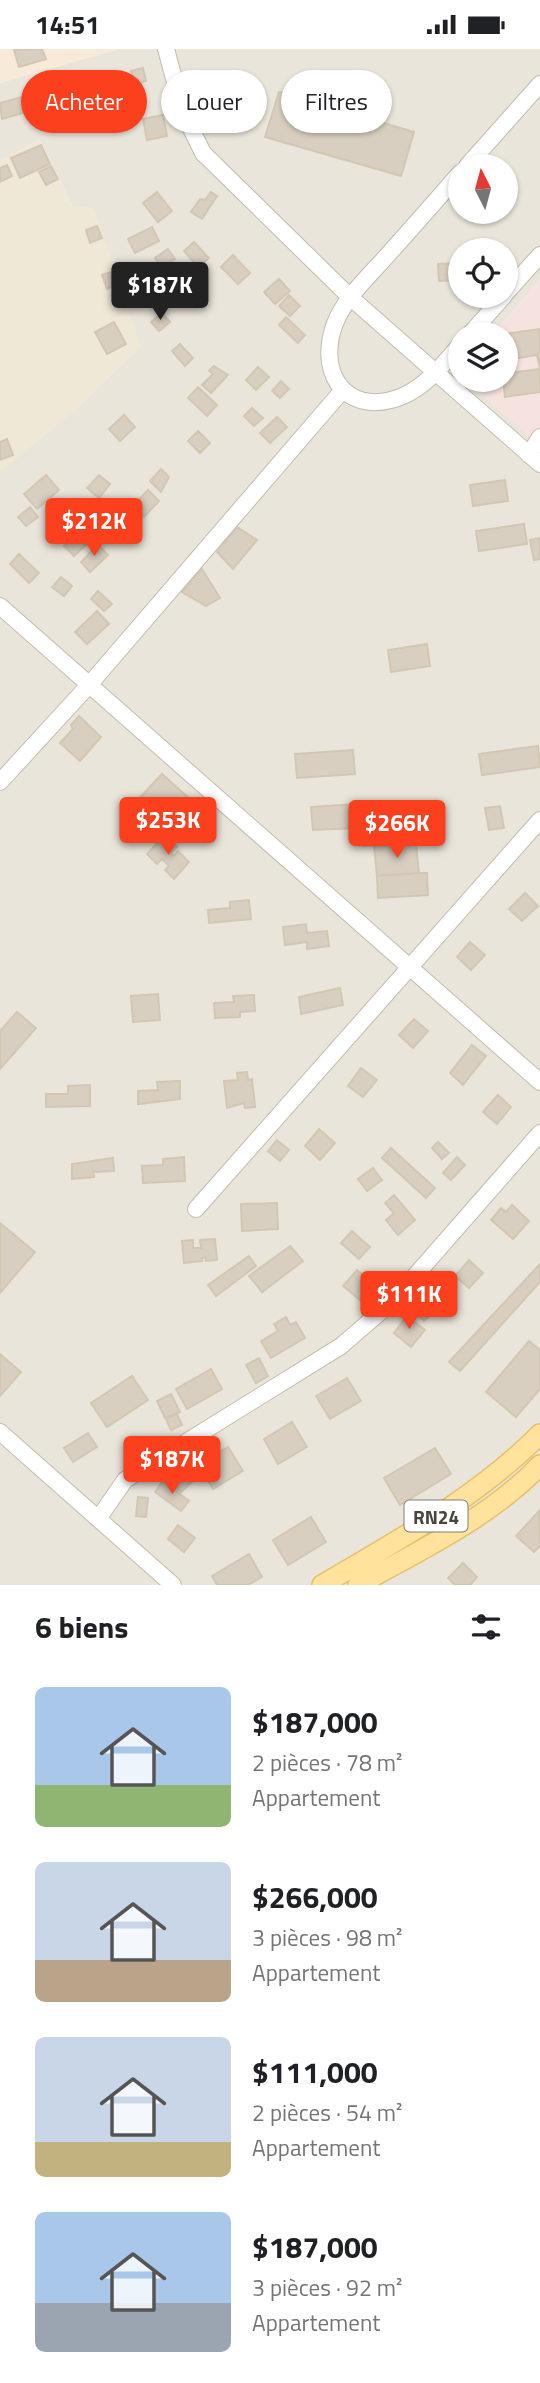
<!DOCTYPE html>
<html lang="fr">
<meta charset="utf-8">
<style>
:root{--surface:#fff;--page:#f2f2f2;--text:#202124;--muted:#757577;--accent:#fc3f1d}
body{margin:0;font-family:"Titillium Web",sans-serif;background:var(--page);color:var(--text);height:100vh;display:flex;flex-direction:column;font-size:26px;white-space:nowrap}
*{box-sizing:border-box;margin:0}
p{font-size:23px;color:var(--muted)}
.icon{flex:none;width:38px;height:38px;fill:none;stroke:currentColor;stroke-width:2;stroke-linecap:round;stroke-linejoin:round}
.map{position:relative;height:1536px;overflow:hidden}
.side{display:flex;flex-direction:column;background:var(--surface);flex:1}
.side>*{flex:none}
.guide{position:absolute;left:21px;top:21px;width:499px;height:63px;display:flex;gap:14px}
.needle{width:46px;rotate:354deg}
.controls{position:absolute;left:448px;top:105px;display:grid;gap:14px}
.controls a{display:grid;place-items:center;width:70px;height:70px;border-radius:50%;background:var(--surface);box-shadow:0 2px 5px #0004;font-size:35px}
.price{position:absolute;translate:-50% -60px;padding:0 16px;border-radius:7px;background:var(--accent);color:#fff;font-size:23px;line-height:46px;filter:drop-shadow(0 2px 4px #0008)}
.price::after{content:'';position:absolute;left:50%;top:42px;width:21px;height:16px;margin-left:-10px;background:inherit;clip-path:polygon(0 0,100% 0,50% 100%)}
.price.active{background:#222;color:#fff}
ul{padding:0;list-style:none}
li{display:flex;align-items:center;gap:21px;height:175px;padding:0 35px}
li span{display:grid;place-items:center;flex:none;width:196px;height:140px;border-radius:10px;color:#555}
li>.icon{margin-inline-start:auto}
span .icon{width:84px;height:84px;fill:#fffc;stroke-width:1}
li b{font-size:30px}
h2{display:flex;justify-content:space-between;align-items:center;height:84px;padding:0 35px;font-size:30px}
.chip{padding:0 24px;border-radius:32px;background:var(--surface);box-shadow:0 2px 5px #0004;font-size:24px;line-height:63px}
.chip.active{background:var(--accent);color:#fff}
.status{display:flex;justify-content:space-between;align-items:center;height:49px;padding:0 35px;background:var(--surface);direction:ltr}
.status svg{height:19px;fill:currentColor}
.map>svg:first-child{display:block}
</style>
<div class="status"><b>14:51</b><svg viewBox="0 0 49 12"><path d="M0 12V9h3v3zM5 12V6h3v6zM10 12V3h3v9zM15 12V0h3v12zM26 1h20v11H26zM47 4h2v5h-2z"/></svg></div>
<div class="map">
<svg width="540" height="1536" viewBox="0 0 540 1536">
<rect width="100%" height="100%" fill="#f6f3ec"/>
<!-- residential -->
<path fill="#eae5da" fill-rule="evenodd" d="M 119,0 L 540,0 L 540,231 L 493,285 L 460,285 L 459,325 L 460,331 L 465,331 L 540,396 L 540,1536 L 0,1536 L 0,422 L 79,357 L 141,297 L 40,91 L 0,112 L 0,34 ZM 460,117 L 506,117 L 506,163 L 460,163 ZM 460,201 L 506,201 L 506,247 L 460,247 Z"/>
<!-- commercial -->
<path fill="#f7ead8" d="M 0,0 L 119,0 L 0,34 Z"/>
<!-- education -->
<path fill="#efe8d6" d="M 40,91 L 72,157 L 94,159 L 141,297 L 79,357 L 0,422 L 0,112 Z"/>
<!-- medical -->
<path fill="#f6e3e0" d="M 540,231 L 540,396 L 465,331 L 506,331 L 506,285 L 493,285 Z"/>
<!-- building -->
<path fill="#d8cfc1" stroke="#d3c7b4" stroke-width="2" d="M 42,0 L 46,10 L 19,18 L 14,1 Z
M 143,19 L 146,32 L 136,36 L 131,22 Z
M 114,35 L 119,50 L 94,58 L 90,42 Z
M 279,43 L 414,83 L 401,127 L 265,88 Z
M 22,48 L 26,63 L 2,70 L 0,54 Z
M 71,50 L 76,64 L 60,70 L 55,56 Z
M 163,66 L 167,87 L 147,91 L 143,70 Z
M 41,96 L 50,115 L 20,129 L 11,109 Z
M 7,116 L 12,127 L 0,133 L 0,119 Z
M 51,117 L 58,130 L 46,136 L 39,123 Z
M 157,143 L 172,162 L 158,173 L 143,154 Z
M 211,143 L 217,147 L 202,170 L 191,163 L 200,150 L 205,151 Z
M 97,177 L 102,189 L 90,194 L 86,181 Z
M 152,178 L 159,192 L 135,204 L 128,190 Z
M 194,193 L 209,209 L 198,218 L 184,202 Z
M 168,200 L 175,210 L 162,219 L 155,209 Z
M 233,206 L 250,224 L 238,235 L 221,218 Z
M 460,214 L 460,231 L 439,232 L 438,215 Z
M 151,220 L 158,230 L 143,240 L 136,229 Z
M 112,223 L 117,236 L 107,240 L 102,226 Z
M 279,230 L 290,242 L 275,255 L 264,243 Z
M 289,246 L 300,257 L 290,267 L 279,257 Z
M 162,264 L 170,273 L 159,282 L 151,273 Z
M 286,268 L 305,286 L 298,294 L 279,276 Z
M 114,273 L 126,295 L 107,305 L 95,283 Z
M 540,280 L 540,319 L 537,306 L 506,311 L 505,285 Z
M 180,295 L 193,309 L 185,317 L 172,302 Z
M 506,312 L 508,324 L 540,320 L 540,343 L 505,348 L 503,331 L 506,331 Z
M 214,317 L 228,326 L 211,344 L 202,336 L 213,325 L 209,322 Z
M 258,318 L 269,328 L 256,341 L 246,331 Z
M 281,332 L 289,340 L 280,349 L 272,342 Z
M 198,338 L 217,356 L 207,367 L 188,349 Z
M 252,359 L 263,369 L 254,377 L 244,367 Z
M 124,366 L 135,378 L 120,392 L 109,380 Z
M 277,368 L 287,378 L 270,394 L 260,384 Z
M 198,382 L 210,394 L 200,404 L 188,392 Z
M 7,390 L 13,406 L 0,411 L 0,393 Z
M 161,420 L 169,428 L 161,443 L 150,432 Z
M 46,426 L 59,441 L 37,460 L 24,445 Z
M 99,426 L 110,435 L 99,449 L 87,439 Z
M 505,431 L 508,452 L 473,457 L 470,436 Z
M 148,441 L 159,452 L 144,468 L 132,458 Z
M 30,458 L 38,468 L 26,477 L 18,468 Z
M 524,475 L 527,495 L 479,502 L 476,482 Z
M 237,478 L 257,491 L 233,520 L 217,503 Z
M 79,483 L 89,493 L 74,507 L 64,497 Z
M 540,489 L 540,510 L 534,511 L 530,491 Z
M 98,496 L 108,506 L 90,523 L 81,513 Z
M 19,505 L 39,524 L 29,534 L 10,515 Z
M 202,520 L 220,549 L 206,557 L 182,543 Z
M 61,528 L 72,537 L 64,547 L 52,538 Z
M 98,542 L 112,555 L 104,562 L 91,550 Z
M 97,562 L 109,575 L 87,595 L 75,583 Z
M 427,595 L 430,617 L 391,623 L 388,601 Z
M 79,667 L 101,688 L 80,712 L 60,694 L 73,680 L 71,676 Z
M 538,697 L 540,718 L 482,726 L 479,705 Z
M 353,701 L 355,725 L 297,729 L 295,705 Z
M 162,725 L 189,749 L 158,783 L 131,758 Z
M 356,755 L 357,779 L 313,781 L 311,758 Z
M 500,757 L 504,779 L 489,781 L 485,759 Z
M 422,771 L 423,794 L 363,797 L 362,774 Z
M 165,786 L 177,798 L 171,804 L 174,807 L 178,802 L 189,813 L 174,830 L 165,821 L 169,817 L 162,810 L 157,815 L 147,805 Z
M 416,794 L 419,824 L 377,827 L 374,798 Z
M 419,824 L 427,824 L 428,846 L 378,849 L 377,827 Z
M 525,844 L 538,857 L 522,872 L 509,860 Z
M 249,851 L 251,870 L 209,874 L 208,861 L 230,859 L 230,853 Z
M 306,875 L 307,884 L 327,882 L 329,897 L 307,900 L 307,893 L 285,896 L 283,878 Z
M 470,893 L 485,906 L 471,921 L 457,908 Z
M 340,939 L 343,956 L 301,965 L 299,948 Z
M 158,945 L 160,971 L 133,973 L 131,947 Z
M 254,946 L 255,962 L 240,963 L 240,968 L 215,969 L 214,954 L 234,953 L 233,947 Z
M 17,963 L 36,979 L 0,1020 L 0,982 Z
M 414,970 L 428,982 L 413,999 L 399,986 Z
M 472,996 L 486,1007 L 463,1036 L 450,1024 Z
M 361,1019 L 377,1031 L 363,1048 L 348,1037 Z
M 247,1023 L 248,1031 L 252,1030 L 255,1058 L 245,1059 L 244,1054 L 227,1059 L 224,1032 L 238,1031 L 237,1024 Z
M 180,1032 L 180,1050 L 138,1055 L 138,1042 L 158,1041 L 157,1033 Z
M 90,1036 L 90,1057 L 46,1058 L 46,1045 L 68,1045 L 68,1037 Z
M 498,1046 L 511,1058 L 497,1075 L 483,1063 Z
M 319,1080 L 335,1094 L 320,1111 L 305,1097 Z
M 277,1091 L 289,1101 L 280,1112 L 268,1102 Z
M 438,1093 L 449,1104 L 442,1110 L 432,1099 Z
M 391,1099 L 435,1139 L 426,1149 L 382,1109 Z
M 184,1108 L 185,1132 L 143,1134 L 142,1117 L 163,1116 L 163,1110 Z
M 457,1108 L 465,1116 L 451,1131 L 443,1124 Z
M 113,1109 L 114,1122 L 93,1123 L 94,1128 L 72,1130 L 72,1115 Z
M 373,1119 L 382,1131 L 367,1142 L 358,1130 Z
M 394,1146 L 415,1171 L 398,1186 L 386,1171 L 394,1164 L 385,1154 Z
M 277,1154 L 278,1180 L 242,1182 L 241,1155 Z
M 512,1156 L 529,1172 L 513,1190 L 491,1171 L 501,1159 L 506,1163 Z
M 0,1174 L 35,1203 L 0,1244 Z
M 352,1182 L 370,1198 L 359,1210 L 341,1194 Z
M 215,1190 L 217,1211 L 206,1212 L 205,1208 L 202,1209 L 202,1212 L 184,1214 L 182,1192 L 193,1191 L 193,1199 L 201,1199 L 200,1191 Z
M 290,1197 L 303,1212 L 262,1243 L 249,1227 Z
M 249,1207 L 256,1217 L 216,1247 L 208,1236 Z
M 469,1211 L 483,1224 L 469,1239 L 455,1227 Z
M 540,1215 L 540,1233 L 460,1322 L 449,1313 Z
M 357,1221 L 375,1236 L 361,1252 L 343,1237 Z
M 427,1252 L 436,1261 L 424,1272 L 416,1264 Z
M 407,1267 L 425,1281 L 411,1298 L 394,1284 Z
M 286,1268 L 290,1276 L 296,1273 L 305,1289 L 271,1309 L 261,1292 L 278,1282 L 274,1275 Z
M 529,1292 L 540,1301 L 540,1340 L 516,1368 L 486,1343 Z
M 0,1305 L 21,1323 L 0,1347 Z
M 259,1309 L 268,1327 L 256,1334 L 246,1316 Z
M 211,1320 L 222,1340 L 187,1360 L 176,1340 Z
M 132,1327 L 148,1351 L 107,1378 L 91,1354 Z
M 347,1329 L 361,1352 L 330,1370 L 316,1347 Z
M 171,1345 L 180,1363 L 165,1369 L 157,1352 Z
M 177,1365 L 182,1376 L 171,1381 L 166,1370 Z
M 292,1373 L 307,1398 L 278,1415 L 264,1390 Z
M 88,1384 L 97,1398 L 73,1413 L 64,1399 Z
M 228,1398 L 243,1422 L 213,1440 L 198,1416 Z
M 435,1399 L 451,1425 L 400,1456 L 384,1429 Z
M 173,1408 L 194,1431 L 181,1443 L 159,1421 Z
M 163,1432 L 189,1452 L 181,1462 L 155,1443 Z
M 138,1448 L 148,1449 L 146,1468 L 136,1467 Z
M 539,1462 L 540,1497 L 534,1503 L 516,1487 Z
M 311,1468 L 326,1493 L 288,1516 L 273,1491 Z
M 178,1476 L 195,1489 L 184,1503 L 168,1490 Z
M 249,1505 L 262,1528 L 248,1536 L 217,1536 L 212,1527 Z
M 463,1514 L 477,1528 L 470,1536 L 455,1536 L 448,1529 Z"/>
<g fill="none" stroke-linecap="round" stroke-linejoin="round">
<defs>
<path id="minor" d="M 166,0 L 183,63 L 203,104 L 350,248 L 540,415
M 467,117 L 540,35
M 460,124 C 435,153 410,181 385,209 C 367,229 343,251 334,277 C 316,330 352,370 405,346 C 427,336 444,314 460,296
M 506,244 L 540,206
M 470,285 L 504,247
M 529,406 L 540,388
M 0,557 L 540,1033
M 0,733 L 89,636 L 342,342
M 196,1160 L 540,771
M 0,1383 L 173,1536
M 98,1470 L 125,1431 L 341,1297 L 393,1252 L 540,1084"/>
<path id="major" d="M 322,1536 C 398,1491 478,1448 540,1385
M 358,1536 C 420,1501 491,1468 540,1416"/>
</defs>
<!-- minor casing -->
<use href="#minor" stroke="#c2bbae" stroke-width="18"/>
<!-- major casing -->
<use href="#major" stroke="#e6c16a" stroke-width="22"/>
<!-- minor -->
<use href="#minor" stroke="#fff" stroke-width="16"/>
<!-- major -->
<use href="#major" stroke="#ffe39c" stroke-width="19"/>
</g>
<g text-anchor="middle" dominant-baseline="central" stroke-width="5" stroke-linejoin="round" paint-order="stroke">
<!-- shield labels -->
<rect fill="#fff" stroke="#817c74" stroke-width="2" x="404.5" y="1451.5" width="63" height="31" rx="5"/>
<g font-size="19" font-weight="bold" fill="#4b4439">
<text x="436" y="1467">RN24</text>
</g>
</g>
</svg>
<div class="controls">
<a><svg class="needle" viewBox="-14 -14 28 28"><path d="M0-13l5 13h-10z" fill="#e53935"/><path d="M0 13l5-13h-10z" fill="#757577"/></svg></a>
<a><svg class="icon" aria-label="locate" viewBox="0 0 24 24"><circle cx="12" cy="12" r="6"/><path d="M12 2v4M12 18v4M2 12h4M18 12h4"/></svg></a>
<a><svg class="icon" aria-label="layers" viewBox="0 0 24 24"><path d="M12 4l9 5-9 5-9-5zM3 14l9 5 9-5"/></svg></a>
</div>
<b class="price active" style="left:160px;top:273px">$187K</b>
<b class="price" style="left:94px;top:509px">$212K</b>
<b class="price" style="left:168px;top:808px">$253K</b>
<b class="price" style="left:397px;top:811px">$266K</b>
<b class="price" style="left:409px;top:1282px">$111K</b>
<b class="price" style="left:172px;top:1447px">$187K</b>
<div class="guide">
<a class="chip active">Acheter</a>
<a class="chip">Louer</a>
<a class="chip">Filtres</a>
</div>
</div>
<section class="side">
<h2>6 biens<svg class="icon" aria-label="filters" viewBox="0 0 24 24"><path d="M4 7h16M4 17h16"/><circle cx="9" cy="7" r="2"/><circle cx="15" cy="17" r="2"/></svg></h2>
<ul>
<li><span style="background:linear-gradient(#a9c7e8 70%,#8fb573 0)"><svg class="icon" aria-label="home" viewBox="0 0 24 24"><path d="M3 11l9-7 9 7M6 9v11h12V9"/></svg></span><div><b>$187,000</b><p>2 pièces · 78 m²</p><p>Appartement</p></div></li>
<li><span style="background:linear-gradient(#c9d6e8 70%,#b9a48a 0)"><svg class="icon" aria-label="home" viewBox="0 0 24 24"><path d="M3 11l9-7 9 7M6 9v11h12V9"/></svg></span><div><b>$266,000</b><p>3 pièces · 98 m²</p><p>Appartement</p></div></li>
<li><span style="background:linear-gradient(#c9d6e8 75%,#c2b280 0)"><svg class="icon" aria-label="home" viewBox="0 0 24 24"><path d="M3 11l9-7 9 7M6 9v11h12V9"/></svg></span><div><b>$111,000</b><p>2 pièces · 54 m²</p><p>Appartement</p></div></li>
<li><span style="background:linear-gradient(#a9c7e8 65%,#9aa5b1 0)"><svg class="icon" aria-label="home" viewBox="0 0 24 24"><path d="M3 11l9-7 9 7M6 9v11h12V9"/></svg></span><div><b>$187,000</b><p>3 pièces · 92 m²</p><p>Appartement</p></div></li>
</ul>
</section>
